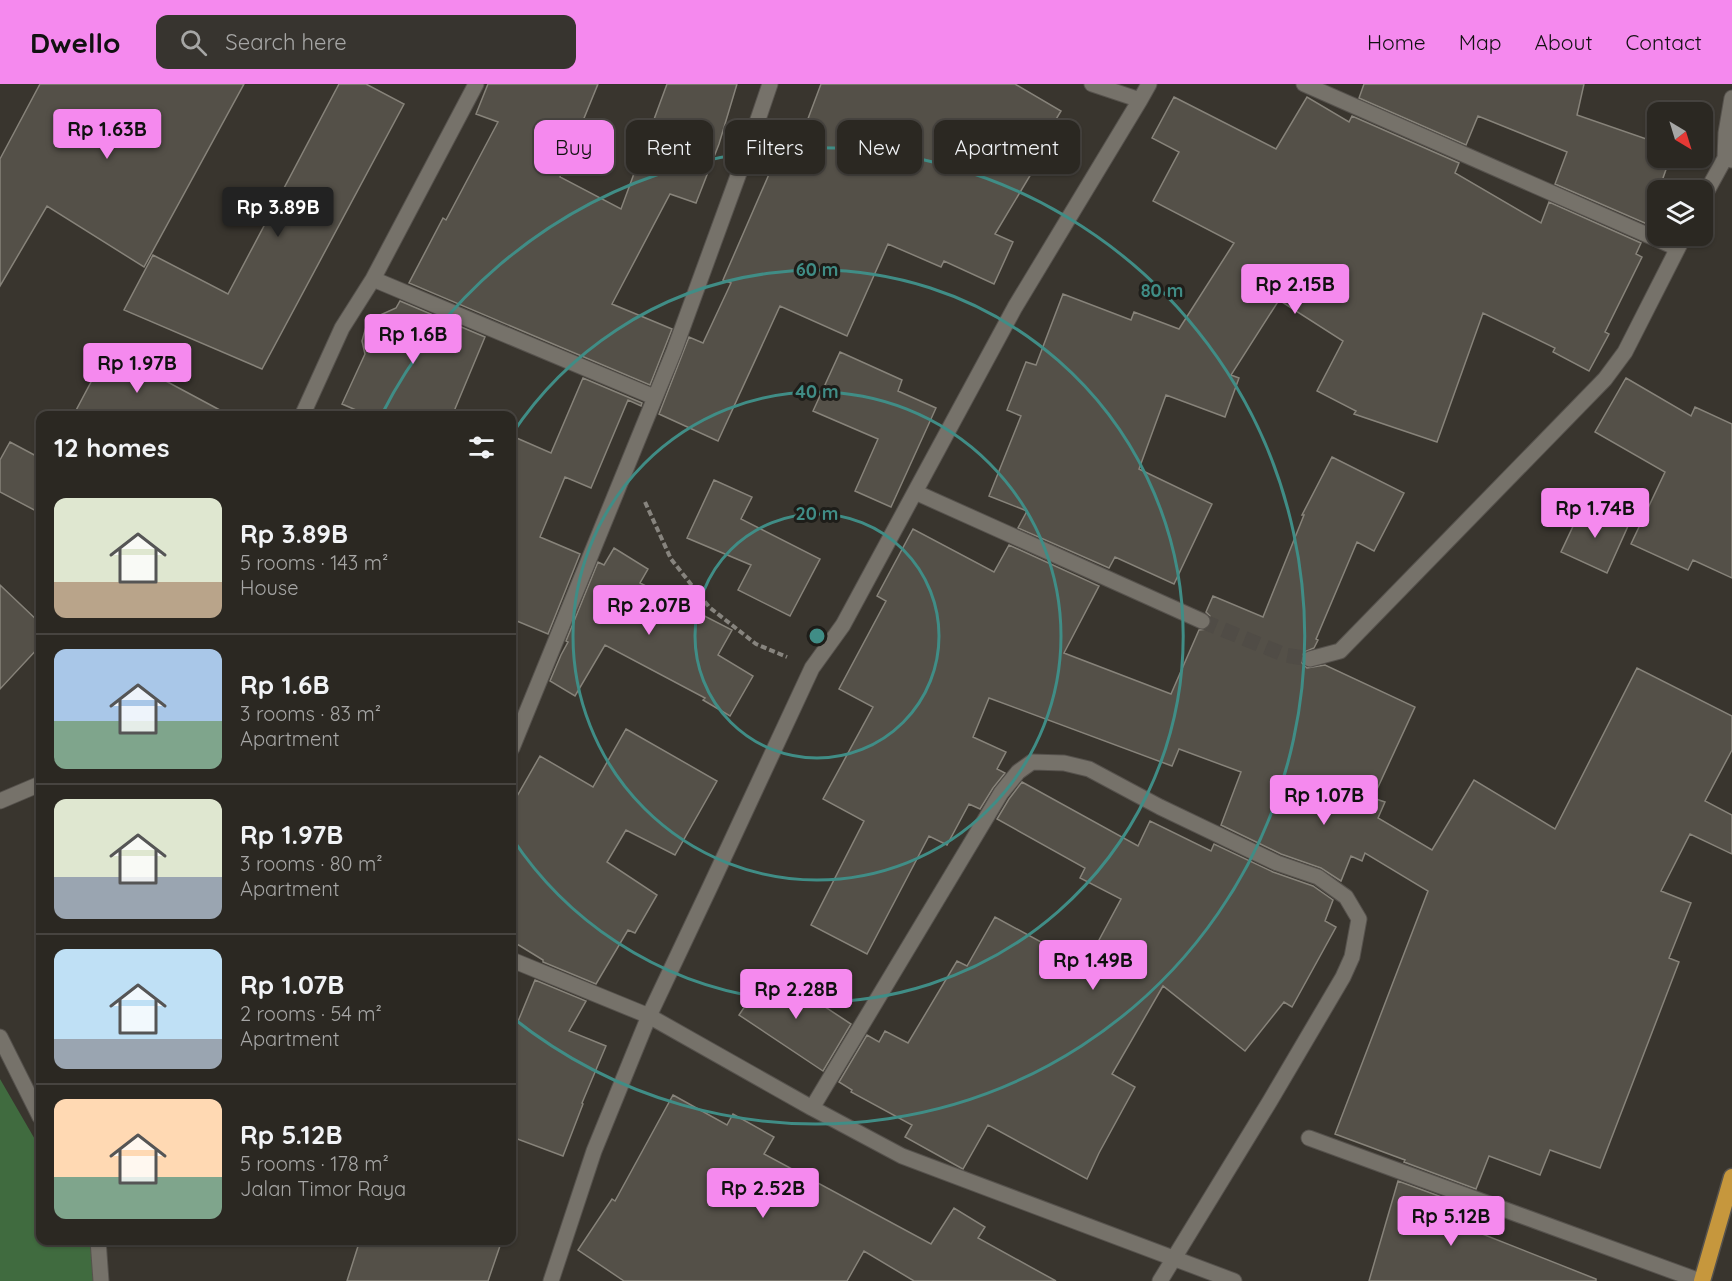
<!DOCTYPE html>
<meta charset="utf-8">
<style>
:root{--surface:#2b2822;--page:#37342f;--text:#f1f3f6;--muted:#a6a6a5;--line:#474440;--accent:#f589ee}
body{margin:0;font-family:Quicksand,sans-serif;background:var(--page);color:var(--text);height:100vh;display:flex;flex-direction:column;font-size:22px;white-space:nowrap}
*{box-sizing:border-box;margin:0}
p{font-size:20px;color:var(--muted)}
.icon{flex:none;width:33px;height:33px;fill:none;stroke:currentColor;stroke-width:2;stroke-linecap:round;stroke-linejoin:round}
.map{position:relative;flex:1;overflow:hidden}
.side{position:absolute;left:36px;top:327px;width:480px;height:834px;display:flex;flex-direction:column;background:var(--surface);border-radius:12px;box-shadow:0 2px 4px #0004,0 0 0 2px var(--line)}
.side>*{flex:none}
.top-card{position:absolute;left:534px;top:36px;width:570px;height:54px;display:flex;gap:12px}
.needle{width:39px;rotate:142deg}
.fabs{position:absolute;left:1647px;top:18px;display:grid;gap:12px}
.fabs a{display:grid;place-items:center;width:66px;height:66px;border-radius:12px;background:var(--surface);box-shadow:0 2px 4px #0004,0 0 0 2px var(--line);font-size:30px}
.price{position:absolute;translate:-50% -51px;padding:0 14px;border-radius:6px;background:var(--accent);color:#111;font-size:20px;line-height:39px;filter:drop-shadow(0 2px 3px #0008)}
.price::after{content:'';position:absolute;left:50%;top:36px;width:18px;height:14px;margin-left:-9px;background:inherit;clip-path:polygon(0 0,100% 0,50% 100%)}
.price.current{background:#222;color:#fff}
ul{padding:0;list-style:none}
li{display:flex;align-items:center;gap:18px;height:150px;padding:0 18px}
li+li{border-top:2px solid var(--line)}
li span{display:grid;place-items:center;flex:none;width:168px;height:120px;border-radius:12px;color:#555}
li>.icon{margin-inline-start:auto}
span .icon{width:72px;height:72px;fill:#fffc;stroke-width:1}
li b{font-size:26px}
h2{display:flex;justify-content:space-between;align-items:center;height:72px;padding:0 18px;font-size:26px}
.tag{padding:0 21px;border-radius:12px;background:var(--surface);box-shadow:0 2px 4px #0004,0 0 0 2px var(--line);font-size:21px;line-height:54px}
.tag.current{background:var(--accent);color:#111}
header{display:flex;align-items:center;gap:36px;box-sizing:border-box;height:84px;padding:0 30px;background:var(--accent);color:#111}
header strong{font-size:28px}
nav{display:flex;gap:33px;margin-inline-start:auto;font-size:21px}
.search{width:420px;height:54px;background:var(--page);display:flex;align-items:center;gap:15px;box-sizing:border-box;padding:0 21px;border-radius:12px;color:var(--muted);font-size:22px}
.map>svg:first-child{display:block}
</style>
<header>
<strong>Dwello</strong>
<div class="search"><svg class="icon" aria-label="search" viewBox="0 0 24 24"><circle cx="10" cy="10" r="6"/><path d="M15 15l6 6"/></svg>Search here</div>
<nav><a>Home</a><a>Map</a><a>About</a><a>Contact</a></nav>
</header>
<div class="map">
<svg width="1732" height="1197" viewBox="0 0 1732 1197">
<rect width="100%" height="100%" fill="#39352e"/>
<!-- forest -->
<path fill="#406b3f" d="M 0,995 L 40,1064 L 40,1156 L 93,1157 L 95,1197 L 0,1197 Z"/>
<!-- building -->
<path fill="#545048" stroke="#87837a" stroke-width="1.5" d="M 40,0 L 244,0 L 144,183 L 47,122 L 0,202 L 0,75 Z
M 339,0 L 366,0 L 404,20 L 262,285 L 124,226 L 153,171 L 228,210 Z
M 488,0 L 598,0 L 560,93 L 621,125 L 667,0 L 737,0 L 719,60 L 696,119 L 670,110 L 612,220 L 672,245 L 650,301 L 409,199 L 443,134 L 446,136 L 498,38 L 476,30 Z
M 821,0 L 1015,0 L 1061,27 L 1037,67 L 1043,70 L 995,150 L 1013,158 L 994,200 L 944,177 L 941,183 L 888,160 L 847,252 L 780,222 L 718,357 L 659,330 L 689,253 L 703,259 L 731,199 L 723,196 L 783,58 L 797,64 Z
M 1364,0 L 1584,0 L 1577,31 L 1658,59 L 1658,74 L 1670,74 L 1647,140 L 1555,100 L 1567,68 L 1478,32 L 1466,61 L 1359,14 Z
M 1174,13 L 1276,65 L 1307,13 L 1349,38 L 1352,32 L 1459,79 L 1455,89 L 1541,139 L 1549,118 L 1641,159 L 1636,170 L 1642,173 L 1605,248 L 1609,250 L 1589,287 L 1553,268 L 1555,264 L 1483,229 L 1437,358 L 1354,330 L 1356,327 L 1317,307 L 1343,257 L 1279,216 L 1231,291 L 1239,294 L 1225,333 L 1166,311 L 1139,385 L 1212,420 L 1174,500 L 1115,473 L 1109,484 L 1018,444 L 1027,427 L 989,412 L 1021,332 L 1007,326 L 1026,278 L 1036,281 L 1063,210 L 1131,236 L 1134,228 L 1179,245 L 1234,159 L 1153,117 L 1179,68 L 1152,54 Z
M 400,217 L 485,253 L 452,332 L 370,332 L 342,320 L 365,270 L 362,257 L 366,243 L 376,233 L 396,224 Z
M 108,266 L 231,332 L 73,332 Z
M 840,268 L 902,296 L 898,307 L 936,324 L 891,423 L 855,407 L 878,355 L 813,327 Z
M 583,294 L 642,319 L 641,322 L 628,316 L 591,404 L 565,393 L 540,453 L 580,470 L 548,550 L 512,535 L 512,352 L 551,369 Z
M 1626,294 L 1691,332 L 1695,323 L 1732,340 L 1732,494 L 1693,476 L 1688,486 L 1631,460 L 1665,388 L 1595,348 Z
M 10,358 L 40,374 L 40,429 L 0,408 L 0,376 Z
M 1332,373 L 1404,409 L 1374,467 L 1357,458 L 1316,555 L 1318,556 L 1314,564 L 1304,568 L 1301,573 L 1301,578 L 1307,584 L 1325,581 L 1415,623 L 1373,714 L 1385,718 L 1378,734 L 1432,766 L 1474,696 L 1555,745 L 1637,584 L 1732,632 L 1732,666 L 1705,717 L 1732,731 L 1732,770 L 1690,750 L 1661,807 L 1691,819 L 1669,874 L 1679,878 L 1600,1084 L 1550,1066 L 1540,1091 L 1489,1072 L 1476,1105 L 1404,1078 L 1405,1076 L 1335,1050 L 1428,807 L 1365,769 L 1362,777 L 1351,772 L 1341,797 L 1321,784 L 1281,770 L 1221,741 L 1241,688 L 1179,665 L 1172,682 L 989,614 L 973,653 L 1006,668 L 997,685 L 1005,689 L 993,704 L 980,725 L 969,720 L 947,761 L 929,752 L 867,870 L 811,841 L 864,737 L 823,715 L 873,623 L 839,605 L 886,517 L 877,512 L 913,445 L 994,488 L 1009,461 L 1099,502 L 1064,569 L 1171,610 L 1199,546 L 1207,545 L 1211,540 L 1210,532 L 1206,528 L 1213,512 L 1263,533 L 1304,431 L 1302,431 Z
M 714,396 L 752,413 L 741,435 L 820,475 L 790,532 L 738,506 L 751,481 L 687,454 Z
M 1583,421 L 1628,442 L 1607,489 L 1561,468 Z
M 614,464 L 648,485 L 640,499 L 732,546 L 718,571 L 753,592 L 730,632 L 703,616 L 705,614 L 605,561 L 575,612 L 550,597 L 561,571 L 568,558 L 566,557 L 598,478 L 604,481 Z
M 0,501 L 40,539 L 40,562 L 0,605 Z
M 626,645 L 717,697 L 675,771 L 626,746 L 607,778 L 657,811 L 635,849 L 628,846 L 596,900 L 543,878 L 543,876 L 512,857 L 512,721 L 540,672 L 593,703 Z
M 1022,698 L 1138,762 L 1150,737 L 1211,767 L 1214,760 L 1273,788 L 1313,802 L 1333,816 L 1325,837 L 1336,843 L 1292,923 L 1284,918 L 1245,967 L 1163,902 L 1112,990 L 1135,1003 L 1099,1069 L 1087,1095 L 988,1041 L 963,1085 L 961,1084 L 905,1053 L 912,1041 L 851,1008 L 852,1006 L 839,998 L 867,951 L 879,958 L 885,947 L 908,959 L 957,877 L 967,882 L 995,833 L 1085,882 L 1121,815 L 1080,794 L 1085,784 L 997,735 L 1009,715 Z
M 769,886 L 851,940 L 823,987 L 739,931 Z
M 535,896 L 586,917 L 569,947 L 606,962 L 582,1019 L 583,1020 L 563,1072 L 512,1053 L 512,952 Z
M 673,1011 L 727,1041 L 733,1030 L 774,1053 L 764,1070 L 931,1160 L 954,1124 L 985,1143 L 978,1154 L 1056,1197 L 914,1197 L 864,1167 L 847,1197 L 624,1197 L 578,1166 L 612,1115 L 615,1117 Z
M 1398,1097 L 1469,1123 L 1462,1142 L 1596,1195 L 1596,1197 L 1369,1197 Z
M 360,1156 L 502,1156 L 488,1197 L 347,1197 Z"/>
<g fill="none" stroke-linecap="round" stroke-linejoin="round">
<!-- minor-tunnel -->
<path stroke="#504c46" stroke-width="15" stroke-dasharray="15 8" stroke-linecap="butt" d="M 1202,537 L 1285,571 L 1310,575"/>
<defs>
<path id="service" d="M 1309,1054 L 1700,1197"/>
<path id="minor" d="M 1092,0 L 1140,16 L 1149,0
M 1304,0 L 1677,164
M 1732,14 L 1726,49 L 1725,74 L 1732,76
M 1702,116 L 1725,74
M 373,195 L 654,313
M 302,332 L 342,244 L 373,195 L 476,0
M 915,408 L 1202,537
M 1310,575 L 1340,567 L 1605,295 L 1625,268 L 1684,152
M 512,664 L 674,267 L 750,59 L 770,0
M 0,717 L 40,700
M 512,876 L 649,932 L 812,1024 L 902,1072 L 1234,1197
M 812,1024 L 1001,709 L 1018,688 L 1032,678 L 1064,679 L 1089,685 L 1160,723 L 1277,779 L 1318,793 L 1346,813 L 1359,835 L 1352,873 L 1343,893 L 1270,1017 L 1160,1197
M 551,1197 L 594,1067 L 649,932 L 710,803 L 812,584 L 843,541 L 1015,223 L 1140,16"/>
<path id="tertiary" d="M 0,953 L 40,1033
M 98,1156 L 101,1197"/>
<path id="trunk" d="M 1702,1197 L 1732,1093"/>
</defs>
<!-- service casing -->
<use href="#service" stroke="#56524d" stroke-width="17"/>
<!-- minor casing -->
<use href="#minor" stroke="#56524d" stroke-width="17"/>
<!-- tertiary casing -->
<use href="#tertiary" stroke="#56524d" stroke-width="17"/>
<!-- trunk casing -->
<use href="#trunk" stroke="#56524d" stroke-width="19"/>
<!-- path -->
<path stroke="#87847e" stroke-width="4" stroke-dasharray="6 3" stroke-linecap="butt" d="M 645,418 L 671,475 L 709,523 L 756,560 L 787,573"/>
<!-- service -->
<use href="#service" stroke="#76726a" stroke-width="15"/>
<!-- minor -->
<use href="#minor" stroke="#76726a" stroke-width="15"/>
<!-- tertiary -->
<use href="#tertiary" stroke="#76726a" stroke-width="15"/>
<!-- trunk -->
<use href="#trunk" stroke="#c6973d" stroke-width="16"/>
</g>
<!-- distance rings -->
<g fill="none" stroke="#408d86" stroke-width="3">
<circle cx="817" cy="552" r="122"/>
<circle cx="817" cy="552" r="244"/>
<path d="M512 350A366 366 0 1 1 512 754"/>
<path d="M382 330A488 488 0 1 1 513 934"/>
</g>
<circle cx="817" cy="552" r="9" fill="#408d86" stroke="#1e1d19" stroke-width="3"/>
<g font-size="18" text-anchor="middle" font-weight="bold" fill="#408d86" stroke="#1e1d19" stroke-width="6" stroke-linejoin="round" paint-order="stroke">
<text x="817" y="192">60 m</text>
<text x="1162" y="213">80 m</text>
<text x="817" y="314">40 m</text>
<text x="817" y="436">20 m</text>
</g>
</svg>
<div class="fabs">
<a><svg class="needle" viewBox="-14 -14 28 28"><path d="M0-13l5 13h-10z" fill="#e53935"/><path d="M0 13l5-13h-10z" fill="#a6a6a5"/></svg></a>
<a><svg class="icon" aria-label="layers" viewBox="0 0 24 24"><path d="M12 4l9 5-9 5-9-5zM3 14l9 5 9-5"/></svg></a>
</div>
<b class="price" style="left:107px;top:76px">Rp 1.63B</b>
<b class="price current" style="left:278px;top:154px">Rp 3.89B</b>
<b class="price" style="left:1295px;top:231px">Rp 2.15B</b>
<b class="price" style="left:413px;top:281px">Rp 1.6B</b>
<b class="price" style="left:137px;top:310px">Rp 1.97B</b>
<b class="price" style="left:1595px;top:455px">Rp 1.74B</b>
<b class="price" style="left:649px;top:552px">Rp 2.07B</b>
<b class="price" style="left:1324px;top:742px">Rp 1.07B</b>
<b class="price" style="left:1093px;top:907px">Rp 1.49B</b>
<b class="price" style="left:796px;top:936px">Rp 2.28B</b>
<b class="price" style="left:763px;top:1135px">Rp 2.52B</b>
<b class="price" style="left:1451px;top:1163px">Rp 5.12B</b>
<div class="top-card">
<a class="tag current">Buy</a>
<a class="tag">Rent</a>
<a class="tag">Filters</a>
<a class="tag">New</a>
<a class="tag">Apartment</a>
</div>
<section class="side">
<h2>12 homes<svg class="icon" aria-label="filters" viewBox="0 0 24 24"><path d="M4 7h16M4 17h16"/><circle cx="9" cy="7" r="2"/><circle cx="15" cy="17" r="2"/></svg></h2>
<ul>
<li><span style="background:linear-gradient(#dfe7d0 70%,#b9a48a 0)"><svg class="icon" aria-label="home" viewBox="0 0 24 24"><path d="M3 11l9-7 9 7M6 9v11h12V9"/></svg></span><div><b>Rp 3.89B</b><p>5 rooms · 143 m²</p><p>House</p></div></li>
<li><span style="background:linear-gradient(#a9c7e8 60%,#7fa58c 0)"><svg class="icon" aria-label="home" viewBox="0 0 24 24"><path d="M3 11l9-7 9 7M6 9v11h12V9"/></svg></span><div><b>Rp 1.6B</b><p>3 rooms · 83 m²</p><p>Apartment</p></div></li>
<li><span style="background:linear-gradient(#dfe7d0 65%,#9aa5b1 0)"><svg class="icon" aria-label="home" viewBox="0 0 24 24"><path d="M3 11l9-7 9 7M6 9v11h12V9"/></svg></span><div><b>Rp 1.97B</b><p>3 rooms · 80 m²</p><p>Apartment</p></div></li>
<li><span style="background:linear-gradient(#bfe0f5 75%,#9aa5b1 0)"><svg class="icon" aria-label="home" viewBox="0 0 24 24"><path d="M3 11l9-7 9 7M6 9v11h12V9"/></svg></span><div><b>Rp 1.07B</b><p>2 rooms · 54 m²</p><p>Apartment</p></div></li>
<li><span style="background:linear-gradient(#ffd9b3 65%,#7fa58c 0)"><svg class="icon" aria-label="home" viewBox="0 0 24 24"><path d="M3 11l9-7 9 7M6 9v11h12V9"/></svg></span><div><b>Rp 5.12B</b><p>5 rooms · 178 m²</p><p>Jalan Timor Raya</p></div></li>
</ul>
</section>
</div>
